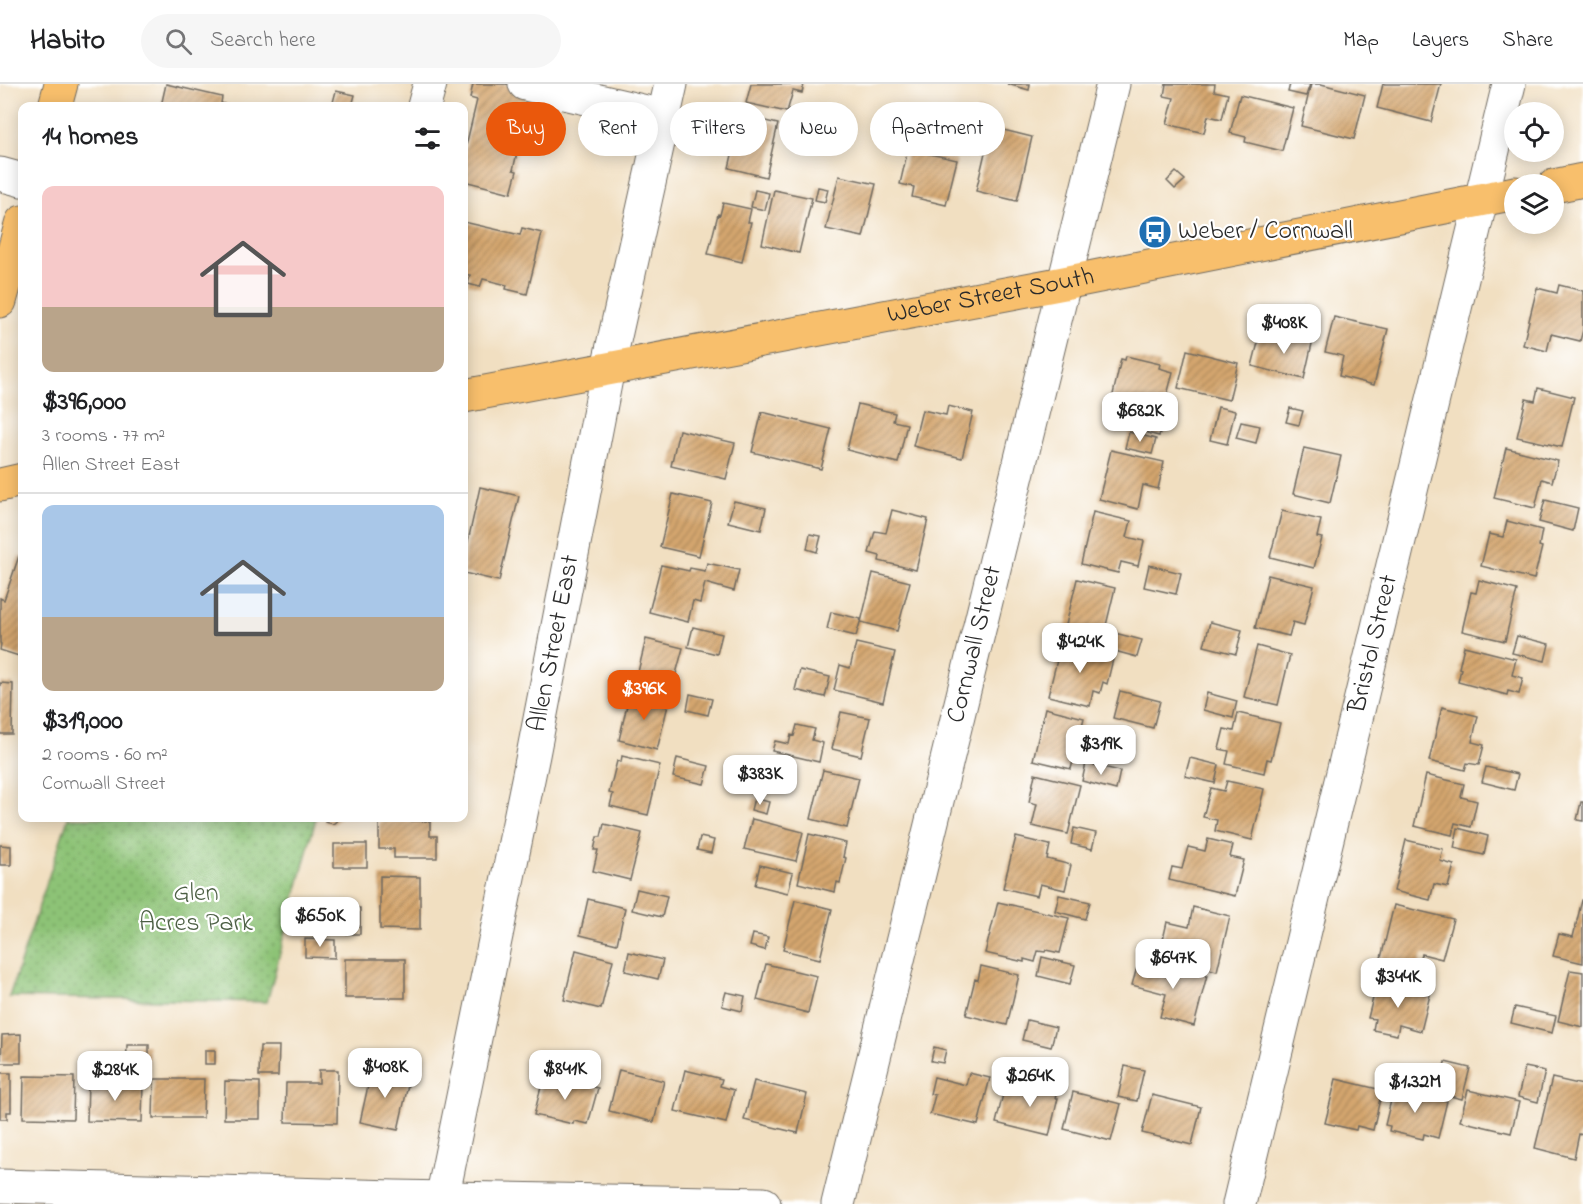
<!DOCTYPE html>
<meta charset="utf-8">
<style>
:root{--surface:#fff;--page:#f6f6f6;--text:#202124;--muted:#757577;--line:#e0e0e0;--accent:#ea580c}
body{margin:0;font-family:"Indie Flower",sans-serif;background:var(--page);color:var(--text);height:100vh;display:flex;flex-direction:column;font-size:22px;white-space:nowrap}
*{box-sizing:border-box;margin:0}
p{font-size:20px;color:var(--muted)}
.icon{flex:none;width:33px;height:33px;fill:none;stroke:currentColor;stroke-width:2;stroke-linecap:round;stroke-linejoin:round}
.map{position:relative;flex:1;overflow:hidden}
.side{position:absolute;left:18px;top:18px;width:450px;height:720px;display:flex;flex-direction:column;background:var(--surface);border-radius:12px;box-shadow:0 3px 15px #0003}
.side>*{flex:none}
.top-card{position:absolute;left:486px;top:18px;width:570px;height:54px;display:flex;gap:12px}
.tools{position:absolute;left:1504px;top:18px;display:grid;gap:12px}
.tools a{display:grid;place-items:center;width:60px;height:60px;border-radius:50%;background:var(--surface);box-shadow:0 3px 15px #0003;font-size:30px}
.price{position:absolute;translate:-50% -51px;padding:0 14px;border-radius:12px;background:#fff;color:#222;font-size:20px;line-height:39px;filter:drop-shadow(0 2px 3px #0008)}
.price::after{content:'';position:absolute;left:50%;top:36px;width:18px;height:14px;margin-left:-9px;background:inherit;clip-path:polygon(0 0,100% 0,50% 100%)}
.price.active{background:var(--accent);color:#fff}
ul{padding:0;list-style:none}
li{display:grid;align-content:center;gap:12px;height:318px;padding:0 24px}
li+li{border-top:2px solid var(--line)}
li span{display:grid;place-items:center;height:186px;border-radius:12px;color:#555}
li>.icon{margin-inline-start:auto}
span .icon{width:108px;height:108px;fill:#fffc;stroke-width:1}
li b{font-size:26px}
h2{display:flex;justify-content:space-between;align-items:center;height:72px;padding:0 24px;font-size:26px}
.tag{padding:0 21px;border-radius:27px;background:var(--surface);box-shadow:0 3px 15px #0003;font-size:21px;line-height:54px}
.tag.active{background:var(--accent);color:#fff}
header{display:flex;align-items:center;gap:36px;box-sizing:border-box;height:84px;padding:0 30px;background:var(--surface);border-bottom:2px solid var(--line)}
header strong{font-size:28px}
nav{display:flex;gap:33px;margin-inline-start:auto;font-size:21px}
.search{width:420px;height:54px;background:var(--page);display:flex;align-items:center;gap:15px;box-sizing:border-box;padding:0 21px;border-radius:33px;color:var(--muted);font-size:22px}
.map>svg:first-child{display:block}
</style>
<header>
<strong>Habito</strong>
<div class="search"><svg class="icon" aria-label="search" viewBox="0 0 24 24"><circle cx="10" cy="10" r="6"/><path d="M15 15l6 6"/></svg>Search here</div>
<nav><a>Map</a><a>Layers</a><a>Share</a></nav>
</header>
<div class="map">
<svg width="1583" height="1120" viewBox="0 0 1583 1120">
<defs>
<pattern id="park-dots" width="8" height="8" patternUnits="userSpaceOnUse" patternTransform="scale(1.5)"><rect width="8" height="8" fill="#8dc376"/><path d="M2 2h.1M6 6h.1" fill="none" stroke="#739f61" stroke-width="1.8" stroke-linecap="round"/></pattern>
<pattern id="building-hatch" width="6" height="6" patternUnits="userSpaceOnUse" patternTransform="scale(1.5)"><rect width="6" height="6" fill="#d4a66e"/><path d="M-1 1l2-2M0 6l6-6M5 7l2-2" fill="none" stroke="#ac875b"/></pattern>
</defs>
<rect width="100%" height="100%" fill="#fff"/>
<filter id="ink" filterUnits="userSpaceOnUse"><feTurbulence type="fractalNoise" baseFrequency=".0167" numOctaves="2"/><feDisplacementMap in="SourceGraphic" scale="12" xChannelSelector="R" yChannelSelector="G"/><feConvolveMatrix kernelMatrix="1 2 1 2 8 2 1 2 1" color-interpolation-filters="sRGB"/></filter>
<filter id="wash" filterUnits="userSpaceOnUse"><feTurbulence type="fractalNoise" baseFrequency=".008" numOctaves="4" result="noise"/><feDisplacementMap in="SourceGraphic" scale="24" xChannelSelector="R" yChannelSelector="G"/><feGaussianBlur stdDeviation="1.35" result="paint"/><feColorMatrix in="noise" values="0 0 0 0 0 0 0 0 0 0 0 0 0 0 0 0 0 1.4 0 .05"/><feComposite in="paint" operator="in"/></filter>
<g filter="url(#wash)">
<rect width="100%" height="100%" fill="#f1dfc1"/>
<!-- park -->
<path fill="url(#park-dots)" stroke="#5c7750" stroke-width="1.5" d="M 68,734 L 316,734 L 267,918 L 9,913 Z"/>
<g id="blocks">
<!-- building -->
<path fill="url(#building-hatch)" d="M 166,0 L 222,13 L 221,19 L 230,22 L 161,22 Z
M 473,0 L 506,0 L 537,8 L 532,29 L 528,28 L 523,48 L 533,51 L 530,63 L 519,60 L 513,86 L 517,87 L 511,109 L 464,97 L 464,70 L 477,16 L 470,14 Z
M 751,0 L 804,0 L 802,9 L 793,7 L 787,28 L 746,19 Z
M 1007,0 L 1030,0 L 1029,6 Z
M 1166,0 L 1215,0 L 1214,7 L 1228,10 L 1222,35 L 1208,32 L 1204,49 L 1167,40 L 1174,14 L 1164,12 Z
M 1290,0 L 1310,0 L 1306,12 L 1288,8 Z
M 1311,0 L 1321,0 L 1365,11 L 1354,55 L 1301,42 Z
M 1383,0 L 1441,0 L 1431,38 L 1377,24 Z
M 336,7 L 355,11 L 352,22 L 332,22 Z
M 1240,11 L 1293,24 L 1282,67 L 1245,58 L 1246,53 L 1230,49 Z
M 977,25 L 988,27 L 986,37 L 975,34 Z
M 741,31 L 778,40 L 766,93 L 729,84 Z
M 991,43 L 1032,53 L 1017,117 L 976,107 Z
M 929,51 L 943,54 L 940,66 L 926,63 Z
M 908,65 L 957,76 L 946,121 L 912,113 L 914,103 L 900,100 Z
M 1176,88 L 1185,96 L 1175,105 L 1167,97 Z
M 839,92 L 876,100 L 863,153 L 826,145 Z
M 818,103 L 828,105 L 825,118 L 815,116 Z
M 755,106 L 769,109 L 765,126 L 751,123 Z
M 774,106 L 812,114 L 799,169 L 762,160 Z
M 723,119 L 751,125 L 748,138 L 751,138 L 742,178 L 708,170 L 718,130 L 720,131 Z
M 464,138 L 520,151 L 522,144 L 542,149 L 527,210 L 506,205 L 507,201 L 483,195 L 480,203 L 468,200 L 470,191 L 464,190 Z
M 1559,201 L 1583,207 L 1583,246 L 1580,257 L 1551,250 L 1547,267 L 1523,261 L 1537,204 L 1557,209 Z
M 1334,233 L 1388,245 L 1374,301 L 1339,292 L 1343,272 L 1325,268 Z
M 1288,249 L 1313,255 L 1304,295 L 1252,282 L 1260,251 L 1286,257 Z
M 1187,266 L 1238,279 L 1229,316 L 1178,304 Z
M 1126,272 L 1160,280 L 1159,284 L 1173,288 L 1163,327 L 1142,322 L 1140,329 L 1114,323 L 1116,316 L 1112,315 L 1121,275 L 1125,276 Z
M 1538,304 L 1574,313 L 1562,363 L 1517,353 L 1526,315 L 1535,317 Z
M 858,320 L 895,329 L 893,337 L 907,340 L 898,379 L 847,366 Z
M 948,322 L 973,328 L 962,374 L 913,362 L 922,326 L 946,331 Z
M 1218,323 L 1235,327 L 1227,360 L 1210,356 Z
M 1290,324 L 1303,327 L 1299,341 L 1286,338 Z
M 762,328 L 831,345 L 821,385 L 752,368 Z
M 1150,336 L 1163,339 L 1159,352 L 1147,349 Z
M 1241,338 L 1260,342 L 1256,359 L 1236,354 Z
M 679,346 L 735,359 L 726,395 L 671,382 Z
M 1129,348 L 1156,355 L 1152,370 L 1125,364 Z
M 1304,364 L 1341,372 L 1330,419 L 1293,410 Z
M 1506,364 L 1558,377 L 1552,398 L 1542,395 L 1535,424 L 1494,414 Z
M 1111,366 L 1164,378 L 1158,405 L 1143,401 L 1138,425 L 1099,415 Z
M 480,403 L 519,412 L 499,497 L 464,489 L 464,475 Z
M 673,410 L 712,419 L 699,472 L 660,463 Z
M 1545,416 L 1578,424 L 1573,447 L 1539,438 Z
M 734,417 L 766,424 L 761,446 L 728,438 Z
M 892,426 L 928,435 L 916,486 L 879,477 L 880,472 L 869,469 L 875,447 L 886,449 Z
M 1282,427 L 1321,436 L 1317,453 L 1322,454 L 1314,484 L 1270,473 Z
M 1093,428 L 1131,437 L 1127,453 L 1144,457 L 1138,482 L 1121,478 L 1118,489 L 1081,480 Z
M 1507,437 L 1542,446 L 1539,462 L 1542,463 L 1534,495 L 1481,482 L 1489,450 L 1503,453 Z
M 810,450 L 821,452 L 817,468 L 807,465 Z
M 19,472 L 22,473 L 22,573 L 0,566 L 1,560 L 0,559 L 0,514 L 4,516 Z
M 707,479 L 739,486 L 734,507 L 705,499 L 700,519 L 693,517 L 688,538 L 649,528 L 661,481 L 689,487 L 690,484 L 705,487 Z
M 1149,481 L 1181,489 L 1176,510 L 1144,503 Z
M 873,489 L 910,498 L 897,547 L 861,538 Z
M 1268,491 L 1314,502 L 1304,541 L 1293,538 L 1289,552 L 1255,544 Z
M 1077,495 L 1115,504 L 1103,554 L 1065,545 Z
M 1479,496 L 1517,506 L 1505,557 L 1462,547 L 1471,508 L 1476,509 Z
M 831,528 L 861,535 L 856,552 L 827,545 Z
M 1210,538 L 1242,546 L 1236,570 L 1204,562 Z
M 693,543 L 722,550 L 717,570 L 688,563 Z
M 1111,548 L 1142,556 L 1137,573 L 1107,565 Z
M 1517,552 L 1549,560 L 1545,577 L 1512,569 Z
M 646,555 L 683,564 L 673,601 L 637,592 Z
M 856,559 L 895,568 L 883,618 L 834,606 L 840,581 L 850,584 Z
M 1065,559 L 1114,571 L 1107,600 L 1103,598 L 1100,609 L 1093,607 L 1090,622 L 1048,612 L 1058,572 L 1061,573 Z
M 1257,562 L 1290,571 L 1278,621 L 1244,613 Z
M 1464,562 L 1516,575 L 1512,591 L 1523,594 L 1519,610 L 1508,607 L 1507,611 L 1458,598 L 1461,585 L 1459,584 Z
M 800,586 L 830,593 L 825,613 L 795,606 Z
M 0,599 L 13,600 L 12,650 L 0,650 Z
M 1120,607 L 1160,617 L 1153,644 L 1113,634 Z
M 630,608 L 669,617 L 657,666 L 619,656 Z
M 1207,609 L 1237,617 L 1233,634 L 1203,626 Z
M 690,610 L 712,615 L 708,631 L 687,626 Z
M 1442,623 L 1478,632 L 1472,658 L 1484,661 L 1479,681 L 1467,679 L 1465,686 L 1429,677 Z
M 1045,624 L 1084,634 L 1071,685 L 1033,676 Z
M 841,628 L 870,634 L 861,672 L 832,665 Z
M 1238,629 L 1280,639 L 1271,676 L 1267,675 L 1264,689 L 1226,680 L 1229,667 L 1219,665 L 1224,645 L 1234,647 Z
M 797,641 L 815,645 L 812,656 L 823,659 L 819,678 L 772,667 L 775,657 L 789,660 L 791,651 L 794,652 Z
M 622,672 L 660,681 L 648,731 L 610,722 L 613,710 L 609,709 L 617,677 L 621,678 Z
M 677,674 L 709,682 L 704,700 L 673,693 Z
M 1190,674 L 1219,681 L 1215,699 L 1185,692 Z
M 1086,679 L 1120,687 L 1116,706 L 1082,697 Z
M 1486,683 L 1518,690 L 1514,706 L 1482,698 Z
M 823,686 L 859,694 L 847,744 L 811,735 Z
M 1035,690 L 1080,701 L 1068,750 L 1032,742 L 1037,720 L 1029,718 Z
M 1426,691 L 1464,700 L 1461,713 L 1477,717 L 1471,743 L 1455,739 L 1452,751 L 1414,742 Z
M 1227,697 L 1264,705 L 1252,756 L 1215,747 L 1217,736 L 1203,733 L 1211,704 L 1224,707 Z
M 754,714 L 769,718 L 766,730 L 751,726 Z
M 1581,718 L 1583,718 L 1583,737 L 1577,736 Z
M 326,734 L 340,734 L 333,740 L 325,738 Z
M 752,735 L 803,748 L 796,777 L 744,765 Z
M 379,737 L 430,737 L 430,752 L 437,752 L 437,774 L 394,774 L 394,765 L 379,765 Z
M 604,740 L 642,749 L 630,796 L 593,787 L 598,766 L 594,766 L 597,753 L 601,753 Z
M 1074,744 L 1096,749 L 1092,765 L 1071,760 Z
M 1458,744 L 1488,752 L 1484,771 L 1454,764 Z
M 809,750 L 846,759 L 843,773 L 846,774 L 840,799 L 837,798 L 835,808 L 798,799 Z
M 700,753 L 714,756 L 711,769 L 697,766 Z
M 1016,753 L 1050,761 L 1047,775 L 1071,781 L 1065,806 L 1040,800 L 1037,812 L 1003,804 Z
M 1208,755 L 1233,761 L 1230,773 L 1244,776 L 1235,812 L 1169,796 L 1172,783 L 1182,785 L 1188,763 L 1205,767 Z
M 1406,756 L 1443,765 L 1440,777 L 1454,781 L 1448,803 L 1434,800 L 1430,816 L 1394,807 Z
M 334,760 L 367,760 L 367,783 L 334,783 Z
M 0,761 L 11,762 L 11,781 L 0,781 Z
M 760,781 L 793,789 L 788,809 L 755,801 Z
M 380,792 L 420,793 L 420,846 L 380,845 Z
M 637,805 L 667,812 L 662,833 L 632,826 Z
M 1059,811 L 1090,818 L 1085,835 L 1055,827 Z
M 588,815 L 625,824 L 617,860 L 580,851 Z
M 795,816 L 832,825 L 820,875 L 783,866 Z
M 1582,816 L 1583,816 L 1583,879 L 1553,872 L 1559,850 L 1573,853 Z
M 998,818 L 1069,834 L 1060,869 L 1046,866 L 1045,868 L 1038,867 L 1035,878 L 1024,875 L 1024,878 L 985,869 Z
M 1394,821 L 1453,835 L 1442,875 L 1422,870 L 1418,887 L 1380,878 Z
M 1193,823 L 1230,832 L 1217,887 L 1159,873 L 1167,838 L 1189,843 Z
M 326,824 L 360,824 L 360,850 L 325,850 Z
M 753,850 L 768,853 L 765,866 L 750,862 Z
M 305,855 L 335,856 L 335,874 L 305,873 Z
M 576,866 L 613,876 L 601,925 L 564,916 Z
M 629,868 L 663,876 L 658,895 L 625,887 Z
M 1042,873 L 1075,881 L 1070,900 L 1038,892 Z
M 345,875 L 405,875 L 405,914 L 345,914 Z
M 1139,876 L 1171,885 L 1172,882 L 1207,891 L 1194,942 L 1160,933 L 1166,910 L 1132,901 Z
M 766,880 L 817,892 L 808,929 L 757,916 Z
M 981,882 L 1019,891 L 1007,941 L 966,931 L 975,895 L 978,896 Z
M 1570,886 L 1583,888 L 1583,943 L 1558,937 Z
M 1377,898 L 1430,911 L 1421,947 L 1399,941 L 1397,951 L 1373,946 L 1375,935 L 1368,934 Z
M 726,908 L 745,912 L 742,927 L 722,922 Z
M 1515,923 L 1556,932 L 1552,949 L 1511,939 Z
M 1027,936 L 1056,943 L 1051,963 L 1022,956 Z
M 21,950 L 21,979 L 1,979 L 2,951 Z
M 127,961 L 149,961 L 149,989 L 126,989 Z
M 260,962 L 279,962 L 278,992 L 259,992 Z
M 934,963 L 946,966 L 943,979 L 931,977 Z
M 205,966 L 215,966 L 215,980 L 205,980 Z
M 1445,978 L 1470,984 L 1462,1015 L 1438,1009 Z
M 1125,982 L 1144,986 L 1137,1017 L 1118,1013 Z
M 1525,983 L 1545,987 L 1538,1018 L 1518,1013 Z
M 372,984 L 410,992 L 398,1046 L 360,1038 Z
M 319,986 L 338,986 L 337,1039 L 285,1038 L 286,999 L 319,999 Z
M 619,986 L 664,997 L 654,1038 L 609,1027 Z
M 685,986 L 722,995 L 720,1002 L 734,1006 L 726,1039 L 675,1027 Z
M 0,989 L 11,989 L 11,1028 L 7,1028 L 7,1035 L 0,1035 Z
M 969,989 L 990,994 L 978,1041 L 930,1030 L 935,1011 L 930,1010 L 934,993 L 966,1001 Z
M 544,991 L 598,1004 L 588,1040 L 574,1037 L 573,1040 L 534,1031 Z
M 24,992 L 74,993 L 73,1035 L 23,1034 Z
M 1039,993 L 1059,998 L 1055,1014 L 1058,1014 L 1049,1052 L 996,1039 L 1005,1002 L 1035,1009 Z
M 1552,994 L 1583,1001 L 1583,1051 L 1579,1050 L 1574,1074 L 1535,1064 Z
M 154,995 L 204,995 L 203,1034 L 153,1034 Z
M 1336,995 L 1382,1006 L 1373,1046 L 1357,1042 L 1356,1046 L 1325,1039 Z
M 88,997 L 143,998 L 142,1038 L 87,1037 Z
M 225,997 L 260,998 L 260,1035 L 224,1035 Z
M 754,997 L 807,1010 L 798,1049 L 744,1036 Z
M 1394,1004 L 1447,1017 L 1438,1054 L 1424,1050 L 1423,1055 L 1389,1047 L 1390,1042 L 1385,1041 Z
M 1468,1006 L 1519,1018 L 1511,1049 L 1460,1037 Z
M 1073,1008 L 1121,1020 L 1111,1057 L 1064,1045 Z
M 1152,1011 L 1201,1023 L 1192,1061 L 1142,1049 Z"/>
</g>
</g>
<g filter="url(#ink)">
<use href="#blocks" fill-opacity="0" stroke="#706a60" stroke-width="1.5"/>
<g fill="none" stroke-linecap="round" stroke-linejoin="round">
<defs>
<g id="minor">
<path d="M 525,0 L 664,32"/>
<path d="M 424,22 L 430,0"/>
<path d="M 0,90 L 22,96"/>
<path d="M 0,1102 L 395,1113 L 764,1120"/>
<path id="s1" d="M 441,1120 L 533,671 L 608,284 L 671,0"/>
<path id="s2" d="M 838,1120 L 1113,0"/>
<path id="s3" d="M 1239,1120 L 1509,0"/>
</g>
<g id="major">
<path d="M 55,22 L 61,0"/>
<path d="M 1554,102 L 1583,96"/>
<path d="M 0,217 L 22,138"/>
<path id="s4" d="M 464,312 L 1064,199 L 1515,109"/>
<path d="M 0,401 L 22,396"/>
</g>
</defs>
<!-- minor casing -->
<use href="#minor" stroke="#706a60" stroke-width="35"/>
<!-- major casing -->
<use href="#major" stroke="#706a60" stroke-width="35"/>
<!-- minor -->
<use href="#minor" stroke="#fff" stroke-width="33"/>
<!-- major -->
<use href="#major" stroke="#f8bf6c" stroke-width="33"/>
</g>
</g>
<!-- icons -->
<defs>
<symbol id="bus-disc" viewBox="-11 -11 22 22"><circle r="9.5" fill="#1f6fb2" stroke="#fff"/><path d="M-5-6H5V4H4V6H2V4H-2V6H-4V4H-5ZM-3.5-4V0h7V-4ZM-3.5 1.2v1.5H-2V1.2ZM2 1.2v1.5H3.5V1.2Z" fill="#fff"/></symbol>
</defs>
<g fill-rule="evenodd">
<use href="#bus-disc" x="1136" y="129" width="38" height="38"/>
</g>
<g text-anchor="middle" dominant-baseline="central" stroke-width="4.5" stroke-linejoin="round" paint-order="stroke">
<!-- poi labels -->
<g font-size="26" fill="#2b2b2b" stroke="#fff" text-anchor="start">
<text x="1178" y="148">Weber / Cornwall</text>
</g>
<!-- street labels -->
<g font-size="26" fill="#2b2b2b" stroke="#fff">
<text stroke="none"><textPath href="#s4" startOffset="536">Weber Street South</textPath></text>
<text stroke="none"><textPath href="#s1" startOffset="572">Allen Street East</textPath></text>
<text stroke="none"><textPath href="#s2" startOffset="576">Cornwall Street</textPath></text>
<text stroke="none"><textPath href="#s3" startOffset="576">Bristol Street</textPath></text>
</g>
<!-- park labels -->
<g font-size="26" fill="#4d6045" stroke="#fff">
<text x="196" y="810">Glen<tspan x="196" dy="30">Acres Park</tspan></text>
</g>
</g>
</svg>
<div class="tools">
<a><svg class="icon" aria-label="locate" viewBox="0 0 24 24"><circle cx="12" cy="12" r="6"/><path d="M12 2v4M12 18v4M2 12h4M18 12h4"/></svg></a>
<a><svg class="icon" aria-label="layers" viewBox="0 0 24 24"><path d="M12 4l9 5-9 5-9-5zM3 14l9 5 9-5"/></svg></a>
</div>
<b class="price" style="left:1284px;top:271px">$408K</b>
<b class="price" style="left:1140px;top:359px">$682K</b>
<b class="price" style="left:1080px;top:590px">$424K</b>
<b class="price active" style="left:644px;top:637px">$396K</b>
<b class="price" style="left:1101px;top:692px">$319K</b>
<b class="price" style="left:760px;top:722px">$383K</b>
<b class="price" style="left:320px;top:864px">$650K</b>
<b class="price" style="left:1173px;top:906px">$647K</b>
<b class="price" style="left:1398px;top:925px">$344K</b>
<b class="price" style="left:385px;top:1015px">$408K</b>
<b class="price" style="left:565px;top:1017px">$841K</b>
<b class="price" style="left:115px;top:1018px">$284K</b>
<b class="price" style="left:1030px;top:1024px">$264K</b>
<b class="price" style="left:1415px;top:1030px">$1.32M</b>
<div class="top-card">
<a class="tag active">Buy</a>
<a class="tag">Rent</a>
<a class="tag">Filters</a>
<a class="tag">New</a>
<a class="tag">Apartment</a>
</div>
<section class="side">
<h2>14 homes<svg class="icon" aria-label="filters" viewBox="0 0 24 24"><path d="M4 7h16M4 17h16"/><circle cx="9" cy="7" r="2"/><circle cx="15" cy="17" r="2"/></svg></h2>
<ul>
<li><span style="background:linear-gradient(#f6c9c9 65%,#b9a48a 0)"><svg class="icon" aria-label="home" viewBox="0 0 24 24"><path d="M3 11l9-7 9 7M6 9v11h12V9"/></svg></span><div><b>$396,000</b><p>3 rooms · 77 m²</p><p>Allen Street East</p></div></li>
<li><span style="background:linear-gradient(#a9c7e8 60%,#b9a48a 0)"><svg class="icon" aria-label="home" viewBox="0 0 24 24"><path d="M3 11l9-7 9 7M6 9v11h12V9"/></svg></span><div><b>$319,000</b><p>2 rooms · 60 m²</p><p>Cornwall Street</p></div></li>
</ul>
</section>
</div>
